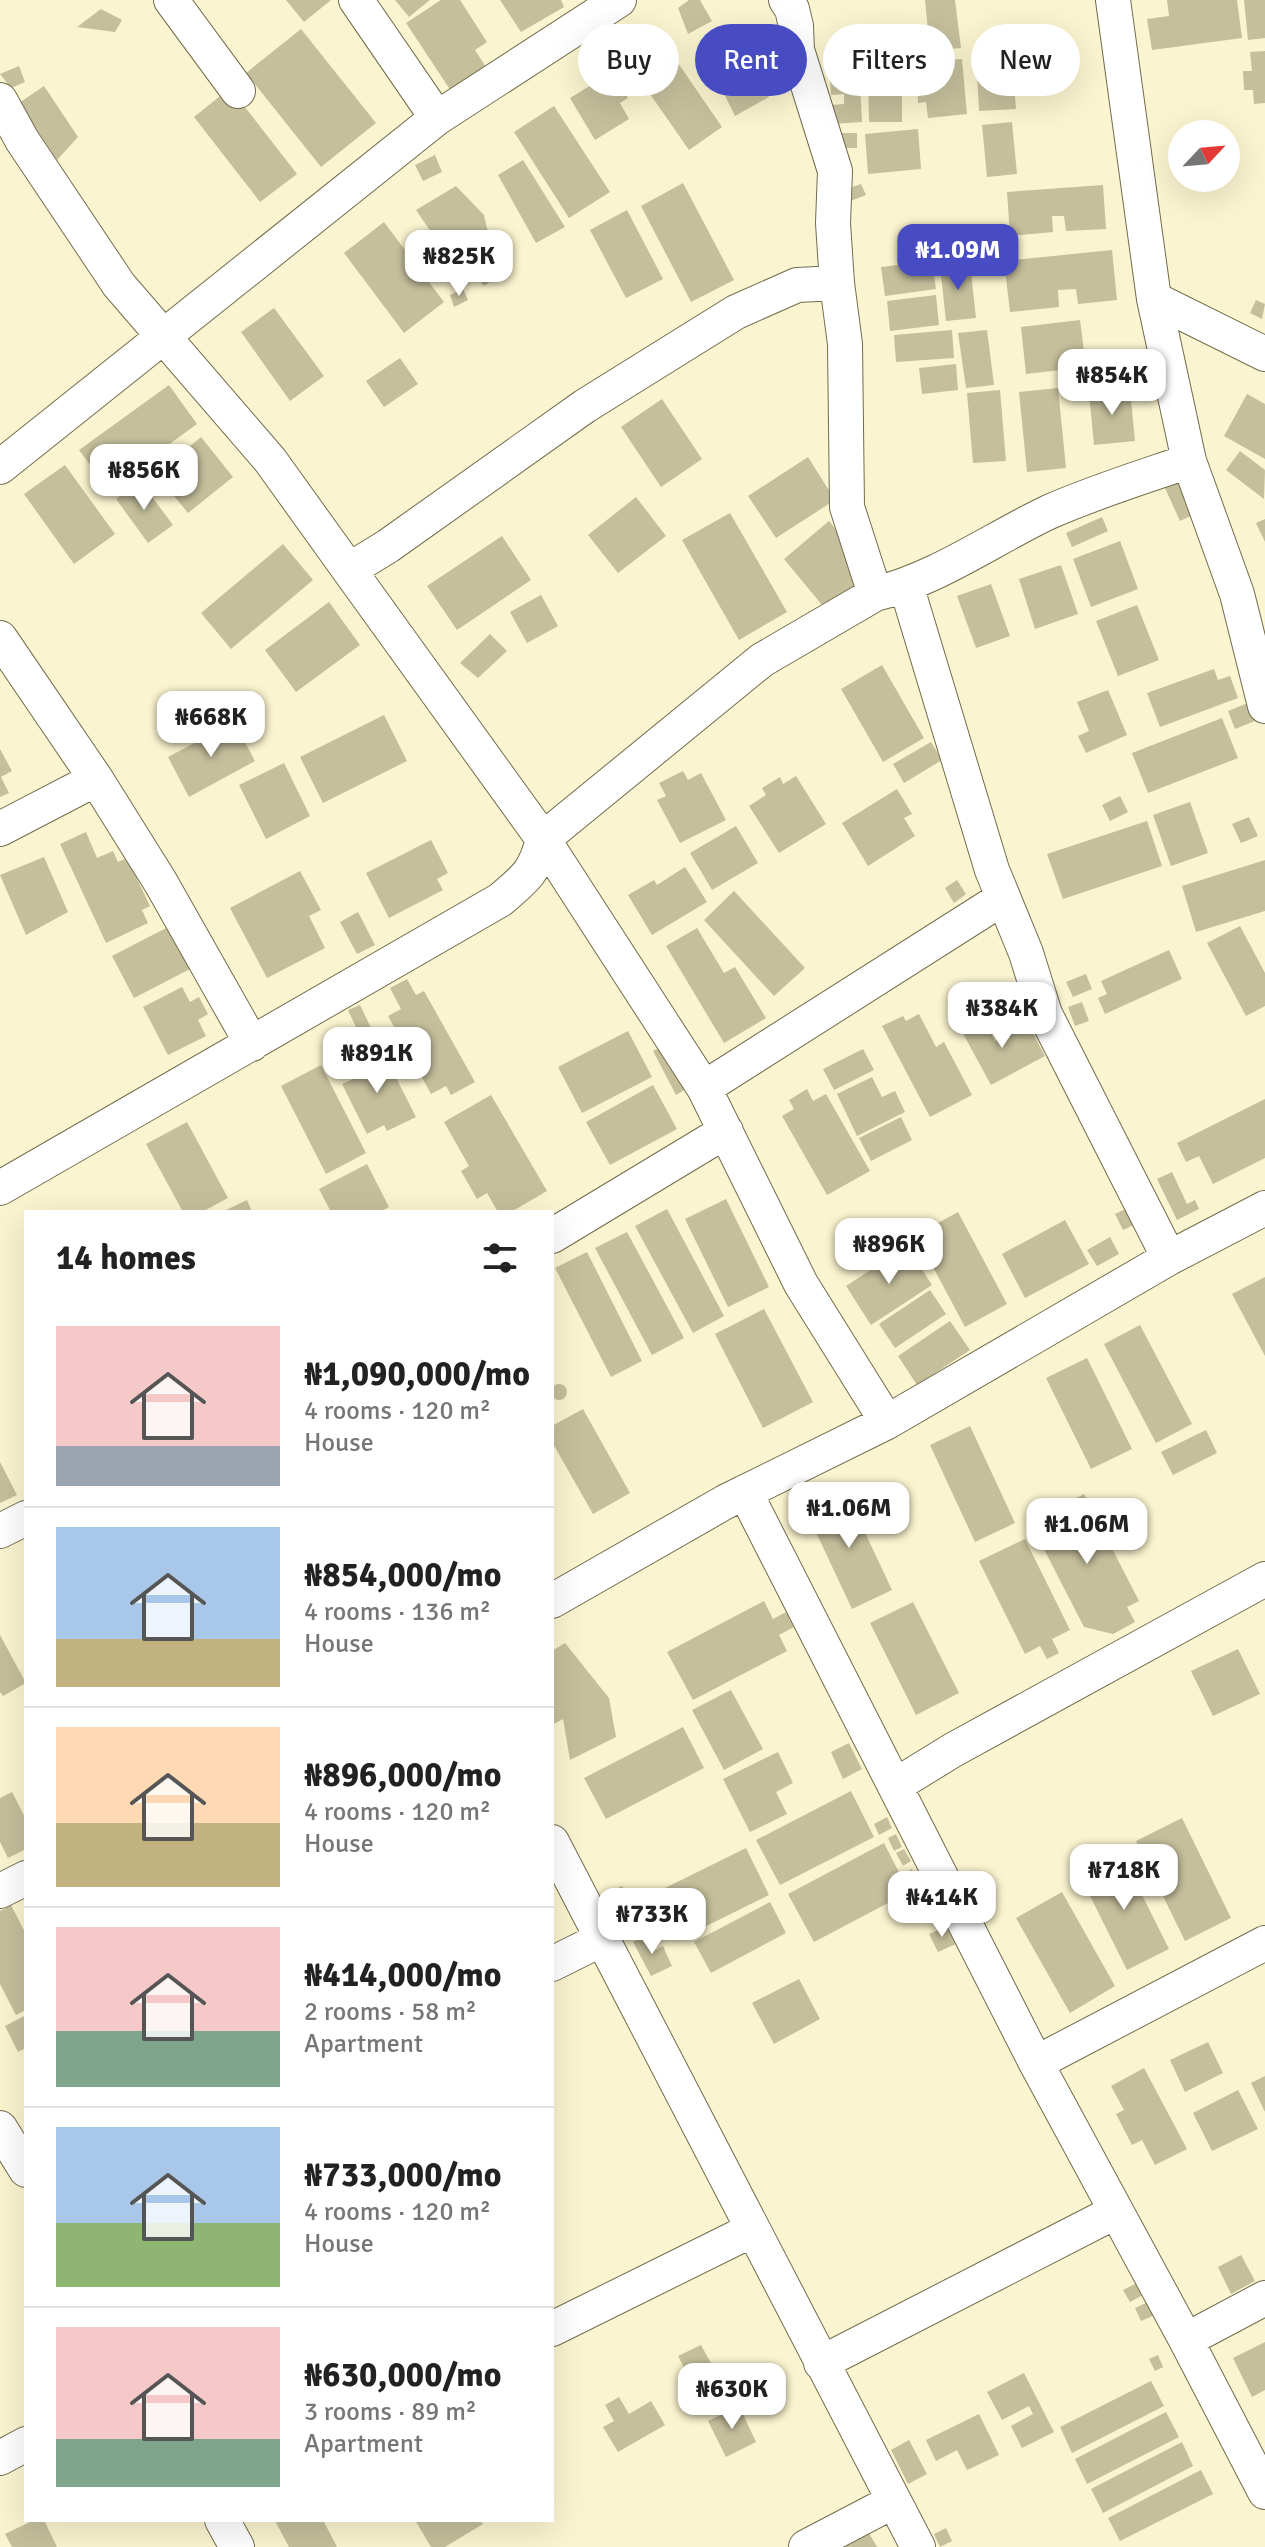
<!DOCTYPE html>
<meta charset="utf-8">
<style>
:root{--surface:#fff;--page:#f2f2f2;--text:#222;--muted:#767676;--line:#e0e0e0;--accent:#484cc2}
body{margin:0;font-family:Signika,sans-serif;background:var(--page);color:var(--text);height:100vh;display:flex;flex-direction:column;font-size:30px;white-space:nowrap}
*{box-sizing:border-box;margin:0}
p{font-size:26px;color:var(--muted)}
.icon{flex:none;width:44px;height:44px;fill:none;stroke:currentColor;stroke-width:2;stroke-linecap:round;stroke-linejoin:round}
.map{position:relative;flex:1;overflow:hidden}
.sheet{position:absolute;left:24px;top:1210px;width:530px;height:1312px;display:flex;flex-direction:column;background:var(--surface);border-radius:0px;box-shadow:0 8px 32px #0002}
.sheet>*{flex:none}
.guide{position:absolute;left:578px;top:24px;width:566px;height:72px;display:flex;gap:16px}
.needle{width:52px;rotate:64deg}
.controls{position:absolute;left:1168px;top:120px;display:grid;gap:16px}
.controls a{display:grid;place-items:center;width:72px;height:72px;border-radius:50%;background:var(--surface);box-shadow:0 8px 32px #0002;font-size:40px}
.price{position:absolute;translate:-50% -68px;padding:0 18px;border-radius:16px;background:#fff;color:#222;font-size:26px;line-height:52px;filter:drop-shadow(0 2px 4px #0008)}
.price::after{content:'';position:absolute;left:50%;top:48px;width:24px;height:18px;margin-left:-12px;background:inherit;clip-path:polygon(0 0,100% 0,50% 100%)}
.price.current{background:var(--accent);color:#fff}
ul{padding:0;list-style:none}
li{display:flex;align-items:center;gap:24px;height:200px;padding:0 32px}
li+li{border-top:2px solid var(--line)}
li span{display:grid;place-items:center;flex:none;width:224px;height:160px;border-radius:0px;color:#555}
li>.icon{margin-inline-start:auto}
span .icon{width:96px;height:96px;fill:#fffc;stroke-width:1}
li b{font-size:34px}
h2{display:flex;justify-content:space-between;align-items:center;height:96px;padding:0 32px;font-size:34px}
.tag{padding:0 28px;border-radius:36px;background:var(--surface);box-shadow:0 8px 32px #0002;font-size:28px;line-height:72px}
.tag.current{background:var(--accent);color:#fff}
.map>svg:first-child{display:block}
</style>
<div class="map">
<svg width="1265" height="2547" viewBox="0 0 1265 2547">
<rect width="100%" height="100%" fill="#fbf4d0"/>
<!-- building -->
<path fill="#c5bf9c" d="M 286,0 L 331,0 L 304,22 Z
M 395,0 L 430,0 L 409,17 Z
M 441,0 L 460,0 L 487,42 L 475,50 L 486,67 L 451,91 L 406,23 Z
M 500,0 L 561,0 L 564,7 L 521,32 Z
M 689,0 L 700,0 L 712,21 L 688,34 L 678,8 Z
M 925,0 L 955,0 L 961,48 L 930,51 Z
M 1167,0 L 1237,0 L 1242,38 L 1152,50 L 1147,19 L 1169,16 Z
M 1244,0 L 1265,0 L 1265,38 L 1248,40 Z
M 101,9 L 122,20 L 115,32 L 77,27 Z
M 654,28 L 722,127 L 689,150 L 620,51 Z
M 301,29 L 376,123 L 321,167 L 246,73 Z
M 731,33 L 769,97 L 735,116 L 704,53 Z
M 1265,51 L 1265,103 L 1254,104 L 1253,90 L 1244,90 L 1243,71 L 1252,71 L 1250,52 Z
M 1012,56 L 1016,109 L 979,111 L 976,58 Z
M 962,59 L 967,114 L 928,118 L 926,102 L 918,103 L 917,80 L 925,80 L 923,61 Z
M 859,62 L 862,122 L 831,124 L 830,105 L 844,104 L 844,94 L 831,95 L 829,64 Z
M 19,66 L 25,82 L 11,88 L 0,74 Z
M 868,70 L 902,70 L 902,122 L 869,122 Z
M 596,82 L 606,90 L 618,82 L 628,98 L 620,103 L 629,119 L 595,140 L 570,98 Z
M 44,86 L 78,137 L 57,160 L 19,103 Z
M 230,88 L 297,174 L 260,202 L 194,117 Z
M 554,106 L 610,192 L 569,218 L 514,132 Z
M 1012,122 L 1017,174 L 987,177 L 982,125 Z
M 918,129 L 921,169 L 868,174 L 865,134 Z
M 841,133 L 857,133 L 857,148 L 841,148 Z
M 435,155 L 442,172 L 423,181 L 415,165 Z
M 523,160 L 565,227 L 536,243 L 498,175 Z
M 683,183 L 734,280 L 691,302 L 641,206 Z
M 861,184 L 866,195 L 848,202 L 844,190 Z
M 1103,185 L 1106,229 L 1066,231 L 1064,216 L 1052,216 L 1053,232 L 1010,236 L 1007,192 Z
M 456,186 L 484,215 L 493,254 L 461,276 L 416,210 Z
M 627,210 L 663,279 L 626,298 L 590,230 Z
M 384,222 L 444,302 L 404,333 L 344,253 Z
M 1112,250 L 1117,300 L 1078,304 L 1076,289 L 1058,290 L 1059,307 L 1010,312 L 1004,261 Z
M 932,261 L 936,289 L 885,296 L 881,267 Z
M 494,262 L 503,273 L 484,286 L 476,275 Z
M 970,263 L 976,318 L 946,321 L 940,266 Z
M 463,289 L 468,300 L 454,307 L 450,295 Z
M 936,295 L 939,325 L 890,331 L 887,301 Z
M 1256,300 L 1265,304 L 1262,319 L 1250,313 Z
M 274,308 L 324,376 L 290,401 L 241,332 Z
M 1080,320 L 1086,367 L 1026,374 L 1021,327 Z
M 952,330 L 954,358 L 896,362 L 894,335 Z
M 987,330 L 994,385 L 966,388 L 958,333 Z
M 400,358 L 418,384 L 384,407 L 366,381 Z
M 956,364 L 958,390 L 922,394 L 919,368 Z
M 169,385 L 197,424 L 108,489 L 79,450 Z
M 1058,388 L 1066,468 L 1027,472 L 1019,392 Z
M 1130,389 L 1135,441 L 1094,445 L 1089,393 Z
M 1000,390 L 1006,461 L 973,463 L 967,393 Z
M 1247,394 L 1265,404 L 1265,459 L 1224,436 Z
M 662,399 L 702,459 L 661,487 L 621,427 Z
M 201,437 L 233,477 L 188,513 L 156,474 Z
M 1240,451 L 1265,470 L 1264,499 L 1226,470 Z
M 808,457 L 835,500 L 776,538 L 748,496 Z
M 65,465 L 115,534 L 74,564 L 24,494 Z
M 140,481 L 173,525 L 148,543 L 116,499 Z
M 1178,482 L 1193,515 L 1180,521 L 1165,488 Z
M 636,497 L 666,536 L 618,573 L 588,535 Z
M 730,513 L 787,612 L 739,640 L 682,540 Z
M 1102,517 L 1108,531 L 1072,547 L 1066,533 Z
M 1265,519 L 1265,542 L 1256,523 Z
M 829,521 L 860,558 L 859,588 L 822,605 L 784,559 Z
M 502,536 L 531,580 L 457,630 L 427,586 Z
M 1120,541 L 1138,589 L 1091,607 L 1073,559 Z
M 283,544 L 313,580 L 231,649 L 201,613 Z
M 1061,565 L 1078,614 L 1035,629 L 1019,579 Z
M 991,584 L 1010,636 L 976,648 L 957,596 Z
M 541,595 L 558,626 L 527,643 L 510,612 Z
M 329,602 L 360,645 L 296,692 L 265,650 Z
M 1137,605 L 1159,660 L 1118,676 L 1096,621 Z
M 490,634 L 507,651 L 478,678 L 460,663 Z
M 882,665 L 924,738 L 883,762 L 841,689 Z
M 1214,669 L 1218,680 L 1230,676 L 1238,698 L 1160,727 L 1147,693 Z
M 1108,690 L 1127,735 L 1086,753 L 1078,736 L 1089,731 L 1077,702 Z
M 1248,703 L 1255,721 L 1235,729 L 1228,711 Z
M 384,715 L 407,761 L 323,803 L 300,757 Z
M 1222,718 L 1238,758 L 1148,793 L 1132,753 Z
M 234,722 L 255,761 L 189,797 L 168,757 Z
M 931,742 L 942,760 L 904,783 L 893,764 Z
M 0,749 L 12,771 L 1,777 L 9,793 L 0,797 Z
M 284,763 L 310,816 L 266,839 L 239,785 Z
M 683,771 L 688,780 L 701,773 L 726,820 L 680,843 L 657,800 L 666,796 L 659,783 Z
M 796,776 L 826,824 L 779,853 L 749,806 L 766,795 L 762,788 L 780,777 L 783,784 Z
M 897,789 L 912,814 L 904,818 L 915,836 L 868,866 L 842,823 Z
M 1120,796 L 1128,812 L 1110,821 L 1102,805 Z
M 1190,802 L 1208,853 L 1171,866 L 1153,815 Z
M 1249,817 L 1258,836 L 1241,843 L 1232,824 Z
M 1147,821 L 1162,866 L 1063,899 L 1047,854 Z
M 736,826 L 758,863 L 712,890 L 690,853 Z
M 86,832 L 97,858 L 113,851 L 118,862 L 127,858 L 150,906 L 142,910 L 148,923 L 106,943 L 60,844 Z
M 431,840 L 448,873 L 437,879 L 443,890 L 389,918 L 366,873 Z
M 44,857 L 68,912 L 26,935 L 0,875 Z
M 1265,860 L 1265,911 L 1196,932 L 1182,886 Z
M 685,867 L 707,902 L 652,935 L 628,895 L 654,880 L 657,885 Z
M 300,871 L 321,910 L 309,916 L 325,948 L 267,978 L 230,908 Z
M 957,880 L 966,894 L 954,903 L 945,888 Z
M 734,891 L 805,968 L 774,996 L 704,920 Z
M 358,912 L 375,945 L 357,954 L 340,922 Z
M 170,926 L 192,968 L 134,998 L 112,956 Z
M 1240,926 L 1265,973 L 1265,1006 L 1246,1016 L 1207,943 Z
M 697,928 L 724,973 L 735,967 L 766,1018 L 724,1043 L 666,946 Z
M 1169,950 L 1182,979 L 1105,1014 L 1098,998 L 1107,994 L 1101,981 Z
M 1086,974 L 1092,989 L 1073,997 L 1066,982 Z
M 407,979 L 416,995 L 424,991 L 475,1082 L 451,1095 L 446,1086 L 431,1094 L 388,1016 L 401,1009 L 390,988 Z
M 182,987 L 190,1002 L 199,997 L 208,1014 L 198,1020 L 206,1036 L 168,1055 L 143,1007 Z
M 1082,1002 L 1089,1021 L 1075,1026 L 1068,1007 Z
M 360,1005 L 372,1030 L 360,1036 L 348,1010 Z
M 919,1014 L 936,1047 L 944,1042 L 972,1095 L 930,1117 L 882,1026 L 903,1016 L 906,1021 Z
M 982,1016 L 995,1041 L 1028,1024 L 1045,1056 L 991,1085 L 960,1028 Z
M 628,1031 L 652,1077 L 582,1113 L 558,1067 Z
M 663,1046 L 686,1089 L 676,1095 L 653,1051 Z
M 863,1049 L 874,1070 L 834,1090 L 823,1069 Z
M 384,1054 L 416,1117 L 387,1131 L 384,1125 L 367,1134 L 342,1084 L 355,1078 L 348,1065 L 365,1056 L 368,1062 Z
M 321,1065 L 366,1153 L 326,1174 L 281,1086 Z
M 872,1077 L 882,1097 L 895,1091 L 905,1112 L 857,1136 L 837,1094 Z
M 653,1085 L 677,1129 L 610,1165 L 586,1122 Z
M 807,1089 L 813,1101 L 826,1094 L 870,1171 L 827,1195 L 782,1116 L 794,1109 L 789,1100 Z
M 491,1095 L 547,1191 L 511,1212 L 498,1212 L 487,1193 L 477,1199 L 461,1171 L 469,1166 L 444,1122 Z
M 1265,1099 L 1265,1158 L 1213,1184 L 1199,1156 L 1186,1162 L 1177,1143 Z
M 901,1117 L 912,1140 L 871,1161 L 859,1138 Z
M 187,1122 L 228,1198 L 202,1212 L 183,1212 L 146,1144 Z
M 367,1164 L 389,1207 L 380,1212 L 331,1212 L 319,1189 Z
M 1172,1172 L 1187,1204 L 1195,1200 L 1199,1209 L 1177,1220 L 1157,1179 Z
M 726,1199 L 769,1287 L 728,1307 L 685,1219 Z
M 247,1200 L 252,1212 L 222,1212 Z
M 1128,1208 L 1136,1224 L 1123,1230 L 1115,1214 Z
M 667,1209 L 724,1316 L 693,1333 L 635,1226 Z
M 958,1212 L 1007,1304 L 965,1327 L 916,1235 Z
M 1065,1220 L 1089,1264 L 1025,1298 L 1002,1254 Z
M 627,1232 L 684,1338 L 652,1355 L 595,1248 Z
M 1110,1237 L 1119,1254 L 1097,1266 L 1087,1250 Z
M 907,1246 L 932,1285 L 871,1325 L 846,1286 Z
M 587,1252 L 642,1361 L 611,1377 L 555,1268 Z
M 1265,1277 L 1265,1356 L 1232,1294 Z
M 930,1290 L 946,1314 L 895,1348 L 879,1324 Z
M 764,1309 L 813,1402 L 763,1428 L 715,1334 Z
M 950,1321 L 970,1350 L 917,1385 L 898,1356 Z
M 1140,1325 L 1192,1424 L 1156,1443 L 1104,1344 Z
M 1087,1358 L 1132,1449 L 1091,1469 L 1046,1378 Z
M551 1392a8 8 0 1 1 16 0a8 8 0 1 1-16 0Z
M 583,1409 L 630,1493 L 593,1514 L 552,1442 L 552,1426 Z
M 970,1426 L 1015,1523 L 975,1542 L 930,1445 Z
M 1206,1430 L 1217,1453 L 1173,1475 L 1161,1452 Z
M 0,1462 L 17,1495 L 0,1503 Z
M 846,1492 L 892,1590 L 852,1609 L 806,1511 Z
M 1084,1494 L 1139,1601 L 1127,1607 L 1135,1622 L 1113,1634 L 1084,1627 L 1030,1522 Z
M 1025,1539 L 1070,1630 L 1052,1639 L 1059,1653 L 1047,1659 L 1040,1646 L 1025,1654 L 979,1561 Z
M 764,1601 L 773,1619 L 786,1612 L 794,1627 L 779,1635 L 787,1651 L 693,1700 L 667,1652 Z
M 913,1602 L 959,1693 L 916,1715 L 870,1623 Z
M 0,1635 L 26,1683 L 3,1696 L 0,1692 Z
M 565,1643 L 609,1698 L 616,1737 L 570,1760 L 563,1719 L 552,1725 L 552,1651 Z
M 1238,1649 L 1260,1694 L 1213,1716 L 1191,1671 Z
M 731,1690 L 763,1749 L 724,1770 L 692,1710 Z
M 683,1727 L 704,1768 L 606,1819 L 584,1778 Z
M 849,1743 L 862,1769 L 843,1779 L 831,1752 Z
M 778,1752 L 793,1783 L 776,1792 L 787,1814 L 750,1832 L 723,1779 Z
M 851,1791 L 874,1837 L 780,1885 L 756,1840 Z
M 12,1792 L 26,1819 L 26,1849 L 8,1858 L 0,1842 L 0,1798 Z
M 887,1817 L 892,1828 L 879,1835 L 874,1824 Z
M 1182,1818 L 1231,1918 L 1185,1941 L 1136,1841 Z
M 896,1834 L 902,1847 L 894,1851 L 888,1838 Z
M 884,1843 L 909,1892 L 814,1942 L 788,1894 Z
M 746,1848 L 769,1895 L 678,1940 L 655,1893 Z
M 904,1849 L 911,1861 L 903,1866 L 896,1853 Z
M 1122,1855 L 1169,1949 L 1127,1970 L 1080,1876 Z
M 912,1869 L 920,1887 L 912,1890 L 904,1873 Z
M 622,1886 L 629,1899 L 614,1906 L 608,1893 Z
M 1062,1892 L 1115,1986 L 1070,2013 L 1016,1918 Z
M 770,1902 L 786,1933 L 711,1973 L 694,1942 Z
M 11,1905 L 26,1934 L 26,2010 L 16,2015 L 0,1984 L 0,1911 Z
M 947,1926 L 956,1944 L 938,1952 L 929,1934 Z
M 646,1935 L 654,1951 L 663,1946 L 672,1966 L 651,1976 L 633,1942 Z
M 799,1979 L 820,2019 L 774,2044 L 752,2003 Z
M 26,2015 L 26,2048 L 18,2052 L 5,2026 Z
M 1208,2042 L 1223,2073 L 1185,2092 L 1170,2060 Z
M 1144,2068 L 1187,2149 L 1155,2165 L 1142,2140 L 1132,2145 L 1116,2114 L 1124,2110 L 1111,2086 Z
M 1265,2076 L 1265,2112 L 1251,2083 Z
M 1238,2090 L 1258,2129 L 1212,2151 L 1193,2113 Z
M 1241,2255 L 1255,2281 L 1231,2294 L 1218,2267 Z
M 1137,2283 L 1143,2295 L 1130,2302 L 1123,2290 Z
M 1150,2301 L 1157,2314 L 1141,2321 L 1135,2308 Z
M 1265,2342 L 1265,2390 L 1252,2397 L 1233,2358 Z
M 701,2345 L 731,2400 L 707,2413 L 678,2356 Z
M 1158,2355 L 1163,2367 L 1155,2371 L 1149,2359 Z
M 1024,2373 L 1054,2432 L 1022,2448 L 1011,2426 L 1033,2414 L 1029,2406 L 1002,2420 L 987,2392 Z
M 1151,2381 L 1164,2406 L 1072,2453 L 1060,2427 Z
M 619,2397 L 629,2414 L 651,2401 L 665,2425 L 618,2452 L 603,2427 L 614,2421 L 605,2405 Z
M 739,2406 L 756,2442 L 726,2457 L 708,2421 Z
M 1166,2412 L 1179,2437 L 1087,2484 L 1075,2459 Z
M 979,2414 L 999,2455 L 967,2470 L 957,2450 L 936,2461 L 926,2440 Z
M 909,2440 L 927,2474 L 908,2484 L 891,2450 Z
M 1182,2442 L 1193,2466 L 1103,2513 L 1091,2489 Z
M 1201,2470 L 1213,2494 L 1120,2541 L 1108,2518 Z
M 34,2520 L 44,2520 L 57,2547 L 12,2547 L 5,2534 Z
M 278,2520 L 323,2520 L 337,2547 L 289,2547 L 275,2521 Z
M 415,2520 L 480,2520 L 483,2524 L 445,2547 L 431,2547 Z
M 946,2528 L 952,2541 L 940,2547 L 934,2534 Z
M 869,2533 L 877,2547 L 845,2547 Z"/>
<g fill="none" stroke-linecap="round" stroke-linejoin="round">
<defs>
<path id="minor" d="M 171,0 L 238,91
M 356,0 L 437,118
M 786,0 L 792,9 L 796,26 L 797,50 L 835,171 L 833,223 L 837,283 L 845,344 L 847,507 L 875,594 C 937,579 992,539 1049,512 C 1094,492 1143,477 1189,461
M 1113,0 L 1154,299 L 1189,461 L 1237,594 L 1265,706
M 0,100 L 22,140 L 119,285 L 270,460 L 349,570 L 388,546 L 585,406 L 736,312 L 797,285 L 837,283
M 1154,299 L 1265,354
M 0,467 L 437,118 L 619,0
M 349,570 L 543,839 L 704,1088 L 801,1284 L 887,1422
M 906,585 L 992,870 L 1026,953 L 1045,1014 L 1169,1258
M 0,638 L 96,779
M 0,829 L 96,779 L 161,883 L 252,1044
M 704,1088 L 1003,898
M 0,1188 L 500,900 C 526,878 535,872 543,839 L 762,660 L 875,594
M 552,1236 L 726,1131
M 745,1492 L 1036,2063 L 1265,1943
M 0,1531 L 26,1518
M 552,1601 L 725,1502 L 887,1422 L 1169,1258 L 1265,1208
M 896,1785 L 953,1750 L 1265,1579
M 552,1842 L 918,2547
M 0,1891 L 26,1878
M 552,1964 L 602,1939
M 1036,2063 L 1186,2340 L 1265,2492
M 0,2128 L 26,2170
M 552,2329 L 752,2230
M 1186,2340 L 1265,2298
M 821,2363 L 1115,2212
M 0,2458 L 26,2444
M 222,2520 L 237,2547
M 806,2547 L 894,2501"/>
</defs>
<!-- minor casing -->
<use href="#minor" stroke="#726c4c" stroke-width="36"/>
<!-- minor -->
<use href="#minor" stroke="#fff" stroke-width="34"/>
</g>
</svg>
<div class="controls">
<a><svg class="needle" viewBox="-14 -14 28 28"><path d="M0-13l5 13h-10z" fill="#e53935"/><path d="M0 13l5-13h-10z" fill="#767676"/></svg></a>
</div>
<b class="price current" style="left:958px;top:292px">₦1.09M</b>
<b class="price" style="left:459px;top:298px">₦825K</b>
<b class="price" style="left:1112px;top:417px">₦854K</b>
<b class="price" style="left:144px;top:512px">₦856K</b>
<b class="price" style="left:211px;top:759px">₦668K</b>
<b class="price" style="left:1002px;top:1050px">₦384K</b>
<b class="price" style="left:377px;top:1095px">₦891K</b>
<b class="price" style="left:889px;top:1286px">₦896K</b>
<b class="price" style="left:849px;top:1550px">₦1.06M</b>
<b class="price" style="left:1087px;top:1566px">₦1.06M</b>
<b class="price" style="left:1124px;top:1912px">₦718K</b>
<b class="price" style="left:942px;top:1939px">₦414K</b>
<b class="price" style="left:652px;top:1956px">₦733K</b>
<b class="price" style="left:732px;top:2431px">₦630K</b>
<div class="guide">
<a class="tag">Buy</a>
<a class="tag current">Rent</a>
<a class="tag">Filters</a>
<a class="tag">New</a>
</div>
<section class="sheet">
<h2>14 homes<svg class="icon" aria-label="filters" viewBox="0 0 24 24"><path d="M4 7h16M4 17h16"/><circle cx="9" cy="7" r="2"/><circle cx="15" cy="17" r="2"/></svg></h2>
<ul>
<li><span style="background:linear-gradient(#f6c9c9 75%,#9aa5b1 0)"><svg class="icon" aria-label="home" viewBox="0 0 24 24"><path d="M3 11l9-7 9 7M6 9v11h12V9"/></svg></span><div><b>₦1,090,000/mo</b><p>4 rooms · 120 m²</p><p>House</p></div></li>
<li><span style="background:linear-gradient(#a9c7e8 70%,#c2b280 0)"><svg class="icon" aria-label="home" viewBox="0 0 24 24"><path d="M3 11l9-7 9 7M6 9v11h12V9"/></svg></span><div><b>₦854,000/mo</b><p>4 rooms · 136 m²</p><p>House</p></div></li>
<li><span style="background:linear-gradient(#ffd9b3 60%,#c2b280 0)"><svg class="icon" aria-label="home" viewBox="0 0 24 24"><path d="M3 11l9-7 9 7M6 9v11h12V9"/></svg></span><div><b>₦896,000/mo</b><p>4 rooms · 120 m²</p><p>House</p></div></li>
<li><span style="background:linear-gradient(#f6c9c9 65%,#7fa58c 0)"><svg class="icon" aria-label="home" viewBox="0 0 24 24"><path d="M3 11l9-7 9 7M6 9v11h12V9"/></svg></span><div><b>₦414,000/mo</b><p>2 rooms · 58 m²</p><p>Apartment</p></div></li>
<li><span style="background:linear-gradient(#a9c7e8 60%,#8fb573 0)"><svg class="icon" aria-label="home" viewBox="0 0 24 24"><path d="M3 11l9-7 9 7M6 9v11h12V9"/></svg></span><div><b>₦733,000/mo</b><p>4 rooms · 120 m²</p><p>House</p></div></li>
<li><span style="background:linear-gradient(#f6c9c9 70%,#7fa58c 0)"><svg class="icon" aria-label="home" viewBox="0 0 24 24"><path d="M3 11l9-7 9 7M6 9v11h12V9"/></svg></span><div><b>₦630,000/mo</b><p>3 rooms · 89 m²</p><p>Apartment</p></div></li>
</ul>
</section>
</div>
